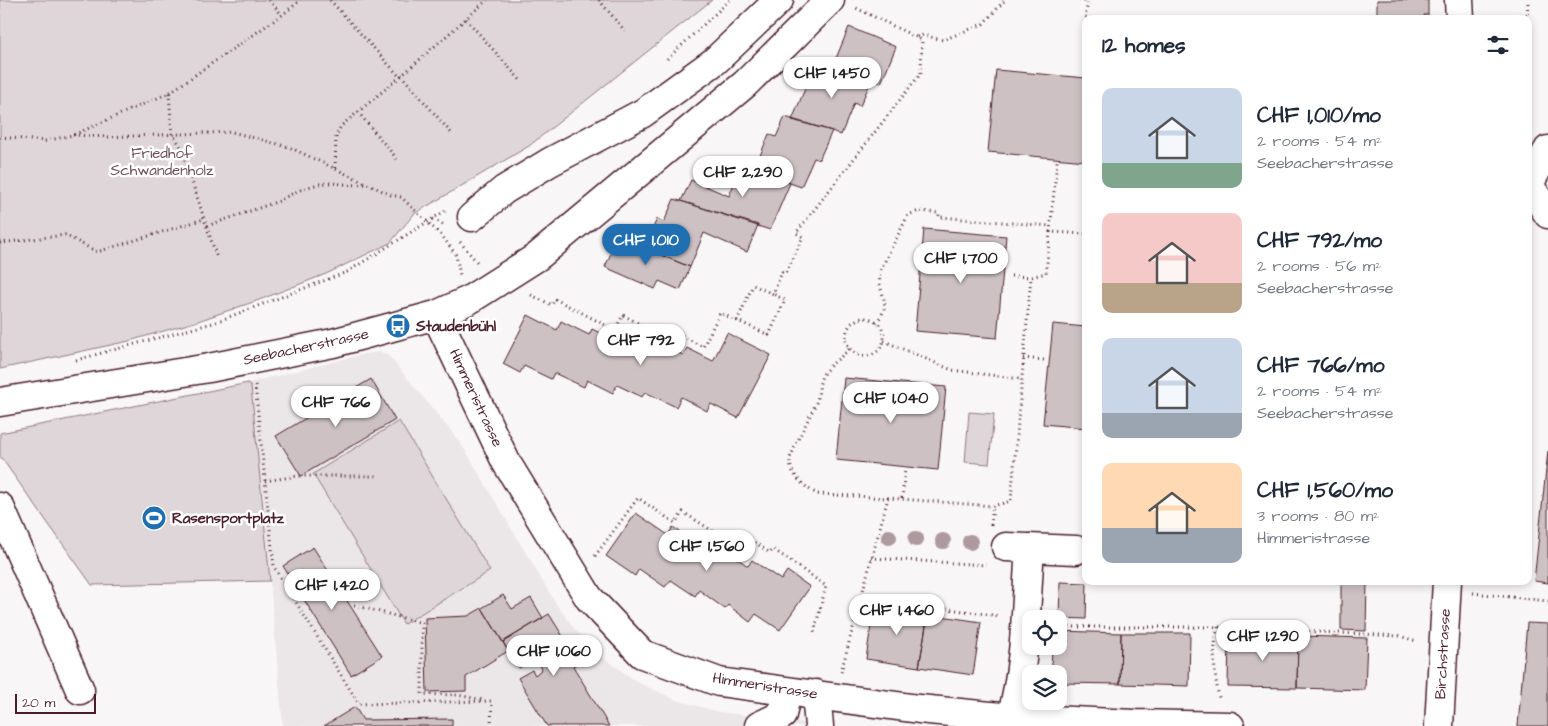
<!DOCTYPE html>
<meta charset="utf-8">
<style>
:root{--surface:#fff;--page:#f2f2f3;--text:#1f2937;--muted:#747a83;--accent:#1f6fb2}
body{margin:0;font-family:"Architects Daughter",sans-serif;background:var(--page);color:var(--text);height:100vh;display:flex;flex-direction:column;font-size:19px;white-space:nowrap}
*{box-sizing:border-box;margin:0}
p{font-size:16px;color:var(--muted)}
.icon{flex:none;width:28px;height:28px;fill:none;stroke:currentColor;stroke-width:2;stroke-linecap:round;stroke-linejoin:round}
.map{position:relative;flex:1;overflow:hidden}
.details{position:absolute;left:1082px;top:15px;width:450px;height:570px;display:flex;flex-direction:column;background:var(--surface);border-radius:10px;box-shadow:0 2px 8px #0003}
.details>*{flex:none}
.tools{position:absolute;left:1022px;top:610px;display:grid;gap:10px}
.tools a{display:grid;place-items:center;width:45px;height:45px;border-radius:10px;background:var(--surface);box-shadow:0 2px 8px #0003;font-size:25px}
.scale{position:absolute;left:15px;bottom:12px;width:81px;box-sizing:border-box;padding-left:5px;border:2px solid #4a1f2b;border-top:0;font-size:14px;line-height:18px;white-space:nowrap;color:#4a1f2b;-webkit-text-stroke:4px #fff;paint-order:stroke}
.price{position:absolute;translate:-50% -42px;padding:0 11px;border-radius:18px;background:#fff;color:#222;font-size:16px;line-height:32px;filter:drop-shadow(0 1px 2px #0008)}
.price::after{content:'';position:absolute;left:50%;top:30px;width:15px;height:11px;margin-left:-8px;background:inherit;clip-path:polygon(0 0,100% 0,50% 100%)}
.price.on{background:var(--accent);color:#fff}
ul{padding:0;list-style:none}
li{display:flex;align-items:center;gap:15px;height:125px;padding:0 20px}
li span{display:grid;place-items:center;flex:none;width:140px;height:100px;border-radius:10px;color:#555}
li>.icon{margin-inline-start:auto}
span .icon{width:60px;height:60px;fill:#fffc;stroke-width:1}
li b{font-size:21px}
h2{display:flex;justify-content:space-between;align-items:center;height:60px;padding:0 20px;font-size:21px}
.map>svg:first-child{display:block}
</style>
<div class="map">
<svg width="1548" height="726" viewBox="0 0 1548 726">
<rect width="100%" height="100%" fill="#f8f6f7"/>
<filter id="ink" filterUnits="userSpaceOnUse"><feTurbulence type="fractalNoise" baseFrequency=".02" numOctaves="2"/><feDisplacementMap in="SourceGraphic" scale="10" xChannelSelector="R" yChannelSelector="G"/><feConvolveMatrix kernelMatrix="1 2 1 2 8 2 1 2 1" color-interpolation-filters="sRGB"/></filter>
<g filter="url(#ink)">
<!-- built -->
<path fill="#ebe6e8" d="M 379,352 L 387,355 L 393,361 L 450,430 L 465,450 L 556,604 L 573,627 L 597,653 L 637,682 L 676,700 L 719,712 L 813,724 L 813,726 L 283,726 L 270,581 L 92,585 L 0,456 L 0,433 L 248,383 L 365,354 Z"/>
<!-- green -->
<path fill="#ded6d9" stroke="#947a82" d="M 0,0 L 712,0 L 529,146 L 414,214 L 390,243 L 326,274 L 259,300 L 195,322 L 129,341 L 0,369 Z
M 248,383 L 251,387 L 270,581 L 92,585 L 0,456 L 0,433 Z
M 969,412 L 994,414 L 989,464 L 965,462 Z
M 399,421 L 490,571 L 404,624 L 313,474 Z"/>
<!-- building -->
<path fill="#cdc1c4" stroke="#4a1f2b" d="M 1377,0 L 1428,0 L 1428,15 L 1424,15 L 1424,19 L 1384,19 L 1384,15 L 1377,15 Z
M 849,27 L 896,47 L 881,83 L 872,79 L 832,68 Z
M 824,65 L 872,79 L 860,106 L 854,103 L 841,135 L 832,131 L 792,120 L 807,84 L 815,87 Z
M 996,70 L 1086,78 L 1086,161 L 988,152 Z
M 785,117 L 832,131 L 819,160 L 814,158 L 801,187 L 754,170 L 769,134 L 776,137 Z
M 742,165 L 790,183 L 770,230 L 681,201 L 691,180 L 729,196 Z
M 674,199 L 758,225 L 747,252 L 704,233 L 690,267 L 644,248 L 657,219 L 664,222 Z
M 924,229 L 1006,236 L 997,338 L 915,331 Z
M 618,237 L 690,267 L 680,290 L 659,281 L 655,289 L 605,267 Z
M 528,315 L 557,330 L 561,321 L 589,335 L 592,329 L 622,344 L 627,335 L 650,347 L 654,340 L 683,355 L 687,348 L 713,361 L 727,333 L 771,355 L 738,418 L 711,404 L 707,411 L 681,397 L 676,407 L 645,392 L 642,397 L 617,385 L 613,393 L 587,380 L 584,387 L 554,373 L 551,379 L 524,366 L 520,373 L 503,364 Z
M 1053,324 L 1086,327 L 1086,428 L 1043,424 Z
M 844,378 L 946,387 L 938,470 L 836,460 Z
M 371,379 L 395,420 L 301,476 L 276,436 Z
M 1548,451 L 1548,583 L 1534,581 Z
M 636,513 L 668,535 L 673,527 L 691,540 L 693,537 L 722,557 L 726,551 L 748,566 L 752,560 L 781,580 L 787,571 L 810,587 L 780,630 L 756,614 L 750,622 L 728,605 L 725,609 L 699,590 L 695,596 L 671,580 L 665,587 L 639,569 L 635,576 L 606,556 Z
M 313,547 L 382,656 L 351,675 L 283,566 Z
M 1341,581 L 1367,581 L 1366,631 L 1341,630 Z
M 1060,582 L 1087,583 L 1086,619 L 1059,618 Z
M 503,595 L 512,609 L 531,598 L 543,618 L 503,642 L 482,608 Z
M 874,605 L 928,614 L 919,667 L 866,659 Z
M 482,608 L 508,651 L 466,677 L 466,691 L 427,692 L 425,618 L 468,616 Z
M 549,614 L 579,662 L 573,666 L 609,726 L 547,726 L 518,678 L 532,670 L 535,675 L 542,669 L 536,658 L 519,668 L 503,642 Z
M 928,614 L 981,622 L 973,675 L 919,667 Z
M 1527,623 L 1548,624 L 1548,726 L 1518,726 Z
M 1059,631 L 1121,633 L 1120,684 L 1059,683 L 1059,674 L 1051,674 L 1052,646 L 1059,646 Z
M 1121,633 L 1190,633 L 1189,686 L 1120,684 Z
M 1229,635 L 1298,636 L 1297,688 L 1228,687 Z
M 1298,636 L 1367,638 L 1365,690 L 1297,688 Z
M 355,707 L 363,720 L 452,719 L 452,726 L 324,726 Z"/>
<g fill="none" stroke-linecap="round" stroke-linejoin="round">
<defs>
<path id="minor" d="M 1459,0 L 1460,19
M 1529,184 L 1548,150
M 1529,185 L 1548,214
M 472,217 L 504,190 L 550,162 L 643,113 L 715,61 L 779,0
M 436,315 L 506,462 L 589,598 L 642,654 L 719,682 L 919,709 L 1011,718 L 1134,724 L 1230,726
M 0,402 L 209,368 L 333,343 L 436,315 L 469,300 L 537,257 L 745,84 L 830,0
M 0,507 L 80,690
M 1006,547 L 1076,550
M 816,694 L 819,726
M 1011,718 C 1026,666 1026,602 1030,548
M 759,726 L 782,715 L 787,691
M 1439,726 L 1447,581"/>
</defs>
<!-- minor casing -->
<use href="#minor" stroke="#4a1f2b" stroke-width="31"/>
<!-- path -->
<path stroke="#4a1f2b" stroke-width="3" stroke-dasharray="1 4" stroke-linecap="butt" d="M 269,0 L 282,15
M 330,0 L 400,77 L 487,0
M 599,0 L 625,31
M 1079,0 L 1088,2 L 1085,17 L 1095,19
M 466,19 L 521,81
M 1527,19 L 1528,3
M 917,37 L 923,35 L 943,40 L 983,24 L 1005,0
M 667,59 L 730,0
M 401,75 L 453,135
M 169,93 L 172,133 L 180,145 L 217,258
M 358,112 L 397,159
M 73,135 L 106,137 L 232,132 L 289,147 L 391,195 L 401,197 L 443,237 L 456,255 L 460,275
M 0,137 L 45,141 L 73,135 L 169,93 L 282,15 L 301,0
M 335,168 L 336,136 L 341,126 L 400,77
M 433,219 L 446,226
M 207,226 L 279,201 C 292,193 311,184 327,183 C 340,183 353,186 366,184
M 1050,232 L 1057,161
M 460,242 L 477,262
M 0,243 L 65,235 L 97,252 L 204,219
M 1011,276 L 1031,277
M 531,295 L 552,305 L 555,299 L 615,330 L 623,315 L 672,341 L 677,333 L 703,347 L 720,313 L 769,335 L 785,300 L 773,294
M846 337a19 19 0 1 1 38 0a19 19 0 1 1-38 0Z
M 737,321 L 753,285 L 773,294 L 782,272 L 786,273 L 803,237 L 796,233 L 921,73 L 922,40 L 854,7
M 876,322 C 896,301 874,294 881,269 L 908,215 L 919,211 L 939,213 L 939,217 L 1051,226
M 884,341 L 952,370 L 1021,379
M 849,349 C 841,358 831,363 824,373 C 818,381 820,394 816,403 C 809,418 801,433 794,449 C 793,452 790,456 790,460 C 789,474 807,490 818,494 L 888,498
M 1023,358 L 1044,360
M 76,360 L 213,323 L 347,272 L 445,211
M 255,385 L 274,567 L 359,704 L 492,701
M 265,481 L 298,476 L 377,476
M 902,498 L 905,469
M 991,525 L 993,506
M 595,556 L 638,498 L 675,523 L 683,512 L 733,544 L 741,533 L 770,553 L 773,549 L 826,586 L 814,633
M 871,558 L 986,565
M 1473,593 L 1548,601
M 862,597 L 1000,616
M 354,605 L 422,623 L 422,694 L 457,695 L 484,700
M 1059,627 L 1218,627 L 1399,636 L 1417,641
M 1218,627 C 1212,653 1214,672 1219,698
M 841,672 L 888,498 L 993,506 L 1011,501 L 1031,277 L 1046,273 L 1050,232 L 1086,234
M 491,726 L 492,701"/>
<!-- minor -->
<use href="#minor" stroke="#fff" stroke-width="28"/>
</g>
<!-- trees -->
<g fill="#ad999e">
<circle cx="889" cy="537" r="8"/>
<circle cx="916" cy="539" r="8"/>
<circle cx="943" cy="541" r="8"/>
<circle cx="970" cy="542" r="8"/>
</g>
</g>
<!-- icons -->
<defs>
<symbol id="bus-disc" viewBox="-11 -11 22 22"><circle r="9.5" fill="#1f6fb2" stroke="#fff"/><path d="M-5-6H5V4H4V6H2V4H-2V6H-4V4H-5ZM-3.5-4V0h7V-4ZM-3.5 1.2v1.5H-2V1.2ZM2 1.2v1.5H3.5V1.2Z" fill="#fff"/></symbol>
<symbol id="stadium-disc" viewBox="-11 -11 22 22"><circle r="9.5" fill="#1f6fb2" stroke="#fff"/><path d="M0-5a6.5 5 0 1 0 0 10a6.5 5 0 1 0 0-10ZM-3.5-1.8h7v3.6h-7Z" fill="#fff"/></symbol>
</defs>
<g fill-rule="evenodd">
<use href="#bus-disc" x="384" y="312" width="28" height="28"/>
<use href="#stadium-disc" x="140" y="504" width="28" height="28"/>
</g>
<g text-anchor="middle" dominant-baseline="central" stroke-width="5" stroke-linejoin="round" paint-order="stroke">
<!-- park labels -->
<g font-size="15" fill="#6f4d56" stroke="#fff">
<text x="162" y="153">Friedhof<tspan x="162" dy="17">Schwandenholz</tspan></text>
</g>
<!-- poi labels -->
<g font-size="15" font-weight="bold" fill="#4a1f2b" stroke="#fff" text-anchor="start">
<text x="416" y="326">Staudenbühl</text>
<text x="172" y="518">Rasensportplatz</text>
</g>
<!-- street labels -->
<g font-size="15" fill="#4a1f2b" stroke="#fff">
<text transform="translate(306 347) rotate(-12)">Seebacherstrasse</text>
<text transform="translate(476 398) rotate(65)">Himmeristrasse</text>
<text transform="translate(1443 654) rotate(-87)">Birchstrasse</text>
<text transform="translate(765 686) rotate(9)">Himmeristrasse</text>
</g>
</g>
</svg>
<div class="tools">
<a><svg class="icon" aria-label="locate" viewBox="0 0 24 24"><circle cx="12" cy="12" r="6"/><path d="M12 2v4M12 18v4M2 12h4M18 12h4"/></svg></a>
<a><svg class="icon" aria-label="layers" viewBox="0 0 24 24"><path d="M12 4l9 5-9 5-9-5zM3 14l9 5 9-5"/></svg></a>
</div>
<div class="scale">20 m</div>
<b class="price" style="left:832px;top:99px">CHF 1,450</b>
<b class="price" style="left:743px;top:198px">CHF 2,290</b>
<b class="price on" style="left:646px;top:266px">CHF 1,010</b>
<b class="price" style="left:961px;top:284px">CHF 1,700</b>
<b class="price" style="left:641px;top:366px">CHF 792</b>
<b class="price" style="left:891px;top:424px">CHF 1,040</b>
<b class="price" style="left:336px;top:428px">CHF 766</b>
<b class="price" style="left:707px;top:572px">CHF 1,560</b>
<b class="price" style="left:332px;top:611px">CHF 1,420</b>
<b class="price" style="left:897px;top:636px">CHF 1,460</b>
<b class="price" style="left:1263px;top:662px">CHF 1,290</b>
<b class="price" style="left:554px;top:677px">CHF 1,060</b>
<section class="details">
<h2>12 homes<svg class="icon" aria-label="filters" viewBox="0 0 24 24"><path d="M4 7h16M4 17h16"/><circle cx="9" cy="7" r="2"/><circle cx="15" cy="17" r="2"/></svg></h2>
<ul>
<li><span style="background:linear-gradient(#c9d6e8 75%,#7fa58c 0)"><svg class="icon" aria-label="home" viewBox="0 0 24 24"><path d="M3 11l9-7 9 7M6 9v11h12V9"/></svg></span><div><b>CHF 1,010/mo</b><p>2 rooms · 54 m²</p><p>Seebacherstrasse</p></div></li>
<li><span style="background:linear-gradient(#f6c9c9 70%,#b9a48a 0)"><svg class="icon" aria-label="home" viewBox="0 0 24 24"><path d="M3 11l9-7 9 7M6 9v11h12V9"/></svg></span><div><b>CHF 792/mo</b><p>2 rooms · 56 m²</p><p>Seebacherstrasse</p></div></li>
<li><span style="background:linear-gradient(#c9d6e8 75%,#9aa5b1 0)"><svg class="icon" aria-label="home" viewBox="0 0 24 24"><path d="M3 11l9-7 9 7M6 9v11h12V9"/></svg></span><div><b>CHF 766/mo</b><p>2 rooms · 54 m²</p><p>Seebacherstrasse</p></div></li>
<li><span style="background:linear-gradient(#ffd9b3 65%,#9aa5b1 0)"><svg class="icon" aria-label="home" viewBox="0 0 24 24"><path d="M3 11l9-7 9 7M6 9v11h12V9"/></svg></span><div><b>CHF 1,560/mo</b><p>3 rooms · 80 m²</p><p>Himmeristrasse</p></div></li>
</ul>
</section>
</div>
